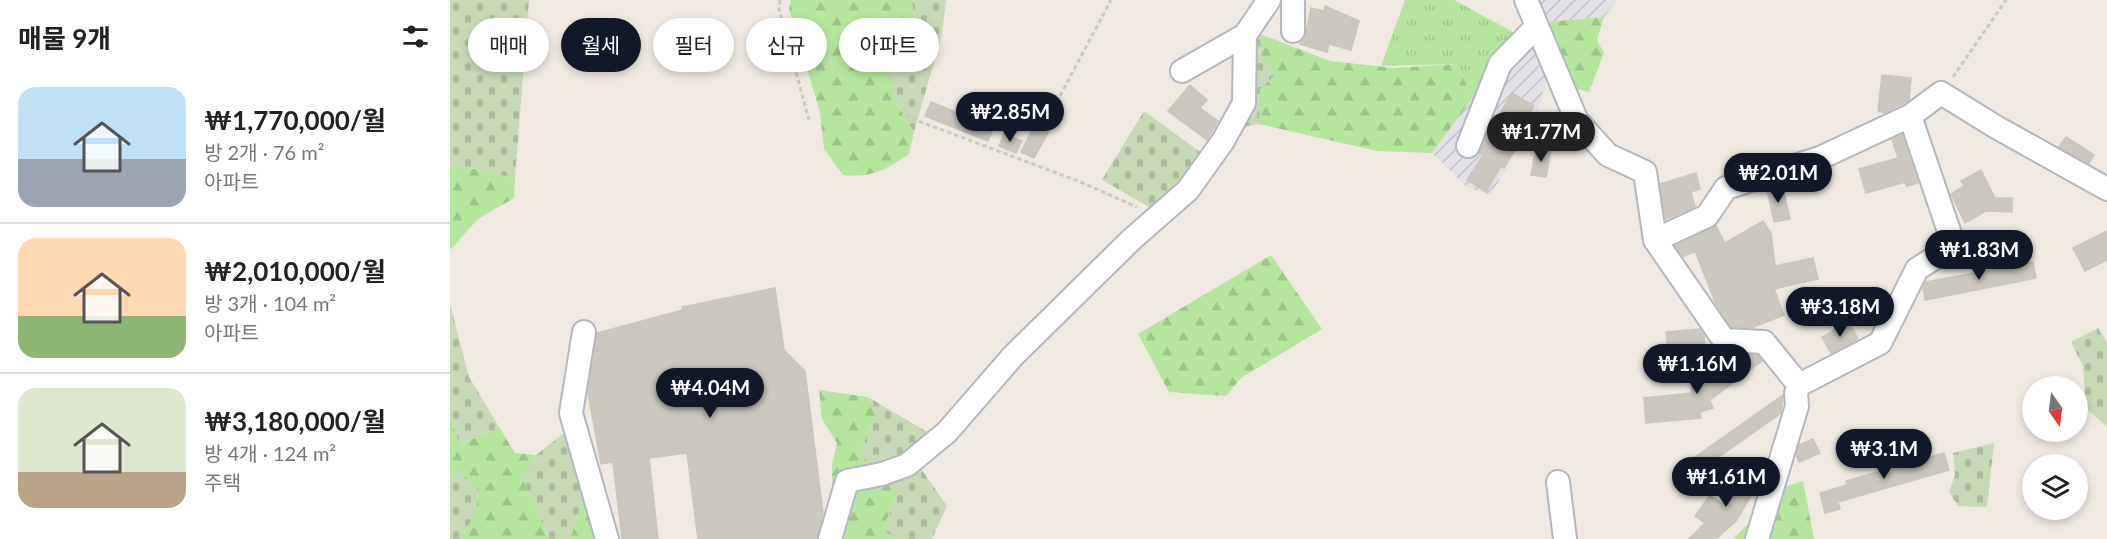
<!DOCTYPE html>
<html lang="ko">
<meta charset="utf-8">
<style>
:root{--surface:#fff;--page:#f2f2f2;--text:#222;--muted:#767676;--line:#e0e0e0;--accent:#111827}
body{margin:0;font-family:Lato,"Noto Sans KR",sans-serif;background:var(--page);color:var(--text);height:100vh;display:flex;flex-direction:column;font-size:22px;white-space:nowrap}
*{box-sizing:border-box;margin:0}
p{font-size:20px;color:var(--muted)}
.icon{flex:none;width:33px;height:33px;fill:none;stroke:currentColor;stroke-width:2;stroke-linecap:round;stroke-linejoin:round}
.map{position:relative;flex:1;overflow:hidden}
.sheet{display:flex;flex-direction:column;background:var(--surface);width:450px}
.sheet>*{flex:none}
.banner{position:absolute;left:18px;top:18px;width:570px;height:54px;display:flex;gap:12px}
.needle{width:39px;rotate:166deg}
.tools{position:absolute;left:1572px;top:376px;display:grid;gap:12px}
.tools a{display:grid;place-items:center;width:66px;height:66px;border-radius:50%;background:var(--surface);box-shadow:0 3px 9px #0003;font-size:30px}
.price{position:absolute;translate:-50% -51px;padding:0 14px;border-radius:21px;background:var(--accent);color:#fff;font-size:20px;line-height:39px;filter:drop-shadow(0 2px 3px #0008)}
.price::after{content:'';position:absolute;left:50%;top:36px;width:18px;height:14px;margin-left:-9px;background:inherit;clip-path:polygon(0 0,100% 0,50% 100%)}
.price.active{background:#222;color:#fff}
ul{padding:0;list-style:none}
li{display:flex;align-items:center;gap:18px;height:150px;padding:0 18px}
li+li{border-top:2px solid var(--line)}
li span{display:grid;place-items:center;flex:none;width:168px;height:120px;border-radius:18px;color:#555}
li>.icon{margin-inline-start:auto}
span .icon{width:72px;height:72px;fill:#fffc;stroke-width:1}
li b{font-size:26px}
h2{display:flex;justify-content:space-between;align-items:center;height:72px;padding:0 18px;font-size:26px}
.chip{padding:0 21px;border-radius:27px;background:var(--surface);box-shadow:0 3px 9px #0003;font-size:21px;line-height:54px}
.chip.active{background:var(--accent);color:#fff}
main{display:flex;flex:1;min-height:0}
.map>svg:first-child{display:block}
</style>
<main>
<section class="sheet">
<h2>매물 9개<svg class="icon" aria-label="filters" viewBox="0 0 24 24"><path d="M4 7h16M4 17h16"/><circle cx="9" cy="7" r="2"/><circle cx="15" cy="17" r="2"/></svg></h2>
<ul>
<li><span style="background:linear-gradient(#bfe0f5 60%,#9aa5b1 0)"><svg class="icon" aria-label="home" viewBox="0 0 24 24"><path d="M3 11l9-7 9 7M6 9v11h12V9"/></svg></span><div><b>₩1,770,000/월</b><p>방 2개 · 76 m²</p><p>아파트</p></div></li>
<li><span style="background:linear-gradient(#ffd9b3 65%,#8fb573 0)"><svg class="icon" aria-label="home" viewBox="0 0 24 24"><path d="M3 11l9-7 9 7M6 9v11h12V9"/></svg></span><div><b>₩2,010,000/월</b><p>방 3개 · 104 m²</p><p>아파트</p></div></li>
<li><span style="background:linear-gradient(#dfe7d0 70%,#b9a48a 0)"><svg class="icon" aria-label="home" viewBox="0 0 24 24"><path d="M3 11l9-7 9 7M6 9v11h12V9"/></svg></span><div><b>₩3,180,000/월</b><p>방 4개 · 124 m²</p><p>주택</p></div></li>
</ul>
</section>
<div class="map">
<svg width="1657" height="539" viewBox="0 0 1657 539">
<defs>
<pattern id="industrial-furrows" width="10" height="10" patternUnits="userSpaceOnUse" patternTransform="scale(1.5)"><rect width="10" height="10" fill="#e3e1e8"/><path d="M-1 1l2-2M0 10L10 0M9 11l2-2" fill="none" stroke="#c3c1c7"/></pattern>
<pattern id="grass-tufts" width="24" height="20" patternUnits="userSpaceOnUse" patternTransform="scale(1.5)"><rect width="24" height="20" fill="#b6e59e"/><path d="M3 7l-1-3M5 7V3M7 7l1-3M15 17l-1-3M17 17v-4M19 17l1-3" fill="none" stroke="#9dc588"/></pattern>
<pattern id="forest-firs" width="22" height="20" patternUnits="userSpaceOnUse" patternTransform="scale(1.5)"><rect width="22" height="20" fill="#b6e59e"/><path d="M5 1l3.5 6h-7zM16 11l3.5 6h-7z" fill="#9dc588"/></pattern>
<pattern id="cemetery-stones" width="16" height="16" patternUnits="userSpaceOnUse" patternTransform="scale(1.5)"><rect width="16" height="16" fill="#c8d9b8"/><path d="M2 7V4a2 2 0 0 1 4 0v3zM10 15v-3a2 2 0 0 1 4 0v3z" fill="#acbb9e"/></pattern>
</defs>
<rect width="100%" height="100%" fill="#efe9e1"/>
<!-- industrial -->
<path fill="url(#industrial-furrows)" d="M 1087,0 L 1168,0 L 1154,17 L 1096,22 Z
M 1065,33 L 1094,52 L 1097,77 L 1087,114 L 1041,195 L 1018,188 L 982,153 Z"/>
<!-- grass -->
<path fill="url(#grass-tufts)" d="M 955,0 L 1004,0 L 1065,33 L 1023,97 L 1006,64 L 931,66 Z"/>
<!-- forest -->
<path fill="url(#forest-firs)" d="M 341,0 L 461,0 L 470,33 L 444,100 L 464,132 L 459,154 C 435,170 422,178 393,175 L 374,149 L 370,112 L 339,9 Z
M 1154,17 L 1147,40 L 1154,53 L 1139,92 L 1122,88 L 1096,22 Z
M 810,34 L 880,61 L 944,68 L 1006,64 L 1023,97 L 982,153 L 927,151 L 809,124 Z
M 0,164 L 65,178 L 64,198 L 28,219 L 0,250 Z
M 821,255 L 872,329 L 791,378 L 776,396 L 719,392 L 688,334 Z
M 369,390 L 418,397 L 425,416 L 409,455 L 448,491 L 433,530 L 447,539 L 373,539 L 382,502 L 382,465 L 387,443 L 372,419 Z
M 0,418 L 11,444 L 49,427 L 65,453 L 86,455 L 73,478 L 99,539 L 11,539 L 23,518 L 10,471 L 0,478 Z
M 1353,481 L 1364,539 L 1283,539 L 1334,487 Z
M 135,492 L 151,539 L 120,539 Z"/>
<!-- cemetery -->
<path fill="url(#cemetery-stones)" d="M 0,0 L 79,0 L 65,178 L 0,164 Z
M 461,0 L 496,0 L 492,34 L 464,132 L 444,100 L 438,63 L 470,33 Z
M 810,34 L 811,55 L 826,74 L 810,89 L 809,124 L 791,127 L 801,39 Z
M 694,111 L 753,154 L 715,204 L 699,207 L 652,180 Z
M 0,304 L 19,377 L 49,427 L 10,444 L 0,418 Z
M 1648,328 L 1657,343 L 1657,427 L 1636,408 L 1633,366 L 1621,342 Z
M 418,397 L 484,436 L 469,466 L 497,506 L 482,539 L 447,539 L 433,530 L 448,491 L 409,455 L 425,416 Z
M 114,433 L 135,492 L 120,539 L 99,539 L 73,478 L 86,455 Z
M 1544,443 L 1537,507 L 1508,506 L 1499,492 L 1505,475 L 1503,453 Z
M 10,471 L 30,491 L 23,518 L 11,539 L 0,539 L 0,478 Z"/>
<!-- building -->
<path fill="#cbc7bf" stroke="#cbc5ba" stroke-width="1.5" d="M 875,6 L 909,21 L 901,50 L 879,44 L 877,52 L 850,44 L 855,37 L 861,8 L 874,11 Z
M 1432,75 L 1461,78 L 1459,100 L 1435,113 L 1428,111 Z
M 740,85 L 757,100 L 750,108 L 768,121 L 757,140 L 718,111 Z
M 1062,93 L 1084,106 L 1078,116 L 1083,119 L 1054,168 L 1051,166 L 1036,192 L 1017,180 L 1033,155 L 1029,153 L 1036,138 Z
M 481,102 L 544,127 L 538,141 L 475,116 Z
M 591,113 L 605,120 L 584,158 L 571,152 Z
M 554,134 L 572,141 L 566,153 L 549,146 Z
M 1452,135 L 1468,183 L 1457,186 L 1455,182 L 1416,193 L 1409,169 L 1448,158 L 1442,139 Z
M 1616,137 L 1644,155 L 1639,163 L 1609,147 Z
M 1086,148 L 1101,151 L 1096,177 L 1081,175 Z
M 1531,170 L 1545,198 L 1562,198 L 1562,212 L 1536,211 L 1515,223 L 1501,194 L 1514,186 L 1511,181 Z
M 1246,173 L 1250,189 L 1241,192 L 1245,207 L 1216,219 L 1210,184 Z
M 1332,184 L 1340,219 L 1324,222 L 1317,189 Z
M 1313,221 L 1321,233 L 1325,266 L 1363,258 L 1368,279 L 1324,289 L 1334,315 L 1301,328 L 1281,327 L 1266,304 L 1245,251 L 1233,257 L 1225,246 L 1266,226 L 1275,243 Z
M 1657,231 L 1657,260 L 1635,271 L 1623,248 Z
M 1583,262 L 1586,278 L 1475,300 L 1473,287 L 1476,282 Z
M 325,288 L 334,350 L 355,371 L 373,513 L 367,539 L 248,539 L 237,453 L 199,458 L 208,539 L 172,539 L 163,462 L 151,464 L 138,393 L 147,333 L 233,310 L 232,307 Z
M 1399,322 L 1408,339 L 1381,353 L 1372,337 Z
M 1250,329 L 1254,335 L 1256,355 L 1219,359 L 1216,332 Z
M 1294,355 L 1307,355 L 1312,361 L 1260,400 L 1263,408 L 1250,412 L 1251,418 L 1196,423 L 1194,398 L 1242,393 L 1241,387 L 1256,383 Z
M 1333,395 L 1331,413 L 1249,471 L 1241,460 Z
M 1363,439 L 1370,453 L 1349,462 L 1346,455 L 1349,445 Z
M 1494,453 L 1499,470 L 1388,502 L 1390,509 L 1375,513 L 1370,493 L 1397,485 L 1396,481 Z
M 1296,469 L 1311,479 L 1286,521 L 1266,539 L 1239,539 L 1255,523 L 1245,516 L 1260,495 L 1273,504 Z"/>
<g fill="none" stroke-linecap="round" stroke-linejoin="round">
<defs>
<path id="minor" d="M 843,0 L 843,31
M 1076,0 L 1127,121 L 1158,155 L 1195,172 L 1205,240 L 1274,340 L 1314,342 L 1349,385 L 1346,393 L 1347,406 L 1307,539
M 732,71 L 795,35
M 1018,146 L 1050,64 L 1087,26
M 1205,240 L 1257,216 L 1276,188 L 1370,158 L 1460,116 L 1491,93 L 1546,127 L 1657,189
M 134,332 L 121,413 L 157,539
M 1349,385 L 1430,343 L 1467,269 L 1504,246 L 1460,116
M 1108,482 L 1115,539
M 380,539 L 397,481 L 432,474 L 457,465 L 497,432 L 563,356 L 681,240 L 738,190 L 773,141 L 794,103 L 795,35 L 819,0"/>
</defs>
<!-- minor casing -->
<use href="#minor" stroke="#b4b7c1" stroke-width="26"/>
<!-- path -->
<path stroke="#c9c9c9" stroke-width="3" stroke-dasharray="4.5 3" stroke-linecap="butt" d="M 330,0 L 329,9 L 359,120
M 1503,77 L 1556,0
M 603,109 L 661,0
M 455,116 L 628,181 L 687,207"/>
<!-- minor -->
<use href="#minor" stroke="#fff" stroke-width="22"/>
</g>
</svg>
<div class="tools">
<a><svg class="needle" viewBox="-14 -14 28 28"><path d="M0-13l5 13h-10z" fill="#e53935"/><path d="M0 13l5-13h-10z" fill="#767676"/></svg></a>
<a><svg class="icon" aria-label="layers" viewBox="0 0 24 24"><path d="M12 4l9 5-9 5-9-5zM3 14l9 5 9-5"/></svg></a>
</div>
<b class="price" style="left:560px;top:143px">₩2.85M</b>
<b class="price active" style="left:1091px;top:163px">₩1.77M</b>
<b class="price" style="left:1328px;top:204px">₩2.01M</b>
<b class="price" style="left:1529px;top:281px">₩1.83M</b>
<b class="price" style="left:1390px;top:338px">₩3.18M</b>
<b class="price" style="left:1247px;top:395px">₩1.16M</b>
<b class="price" style="left:260px;top:419px">₩4.04M</b>
<b class="price" style="left:1434px;top:480px">₩3.1M</b>
<b class="price" style="left:1276px;top:508px">₩1.61M</b>
<div class="banner">
<a class="chip">매매</a>
<a class="chip active">월세</a>
<a class="chip">필터</a>
<a class="chip">신규</a>
<a class="chip">아파트</a>
</div>
</div>
</main>
